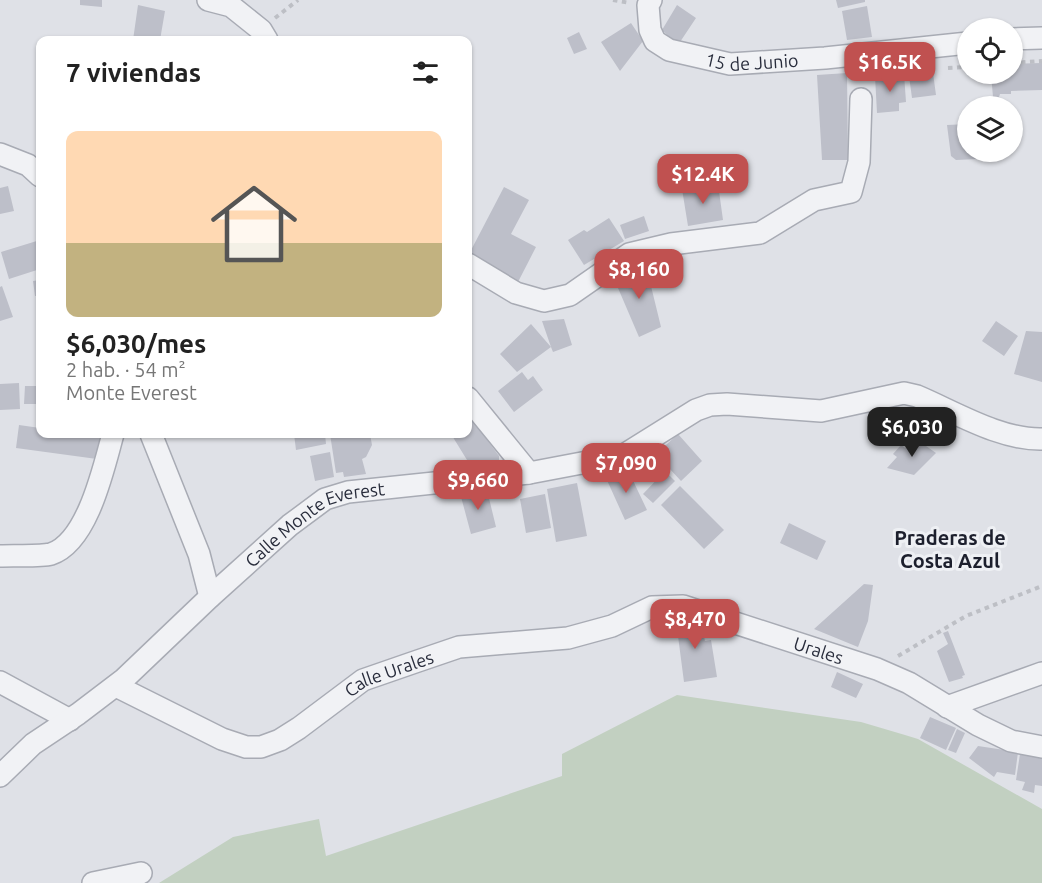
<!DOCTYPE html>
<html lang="es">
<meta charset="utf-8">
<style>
:root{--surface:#fff;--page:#f6f6f6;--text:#222;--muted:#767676;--accent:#c05150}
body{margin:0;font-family:Ubuntu,sans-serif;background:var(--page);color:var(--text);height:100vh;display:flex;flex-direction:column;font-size:22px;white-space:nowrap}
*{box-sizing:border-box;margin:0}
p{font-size:20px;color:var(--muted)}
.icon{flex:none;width:33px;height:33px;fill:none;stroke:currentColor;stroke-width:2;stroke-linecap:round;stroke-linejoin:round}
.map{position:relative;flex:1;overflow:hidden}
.drawer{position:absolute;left:36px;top:36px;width:436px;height:402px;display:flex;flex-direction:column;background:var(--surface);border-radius:12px;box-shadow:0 2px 4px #0004}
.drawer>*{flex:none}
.buttons{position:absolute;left:957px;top:18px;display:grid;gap:12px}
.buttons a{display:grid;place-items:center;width:66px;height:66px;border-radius:50%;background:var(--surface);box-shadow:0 2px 4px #0004;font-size:30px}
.price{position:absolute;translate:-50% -51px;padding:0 14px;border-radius:12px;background:var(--accent);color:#fff;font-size:20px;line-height:39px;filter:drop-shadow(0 2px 3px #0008)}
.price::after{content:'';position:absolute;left:50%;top:36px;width:18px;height:14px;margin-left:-9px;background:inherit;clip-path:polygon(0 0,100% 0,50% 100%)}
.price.current{background:#222;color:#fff}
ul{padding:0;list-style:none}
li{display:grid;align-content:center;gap:12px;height:318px;padding:0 30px}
li span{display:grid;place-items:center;height:186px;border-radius:12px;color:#555}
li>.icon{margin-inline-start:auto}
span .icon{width:108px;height:108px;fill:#fffc;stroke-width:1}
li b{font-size:26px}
h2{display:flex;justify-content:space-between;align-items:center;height:72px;padding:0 30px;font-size:26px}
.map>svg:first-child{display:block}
</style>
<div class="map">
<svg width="1042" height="883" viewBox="0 0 1042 883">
<rect width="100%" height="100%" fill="#dfe1e7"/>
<!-- green -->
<path fill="#c2d0c1" d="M 677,695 L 861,722 L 905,735 L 918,739 L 1042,809 L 1042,883 L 159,883 L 233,837 L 319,819 L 326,856 L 562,776 L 562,754 Z"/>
<!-- building -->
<path fill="#bdbfc9" d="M 80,0 L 102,0 L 102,7 L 80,5 Z
M 836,0 L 865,0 L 865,2 L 838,8 Z
M 138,5 L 165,11 L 160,40 L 133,40 Z
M 677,5 L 696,18 L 678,45 L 662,30 Z
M 867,6 L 872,37 L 847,40 L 842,11 Z
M 631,23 L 643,41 L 620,71 L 601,42 Z
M 579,32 L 587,49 L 574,54 L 567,38 Z
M 1042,63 L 1042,90 L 1011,91 L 1011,94 L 1000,94 L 999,97 L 993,97 L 991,74 L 1012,74 L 1012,64 Z
M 847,73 L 848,160 L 822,160 L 817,75 Z
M 933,73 L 936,95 L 912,98 L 909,76 Z
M 904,74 L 906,102 L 899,103 L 899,111 L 877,113 L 875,76 Z
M 968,124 L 968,152 L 997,152 L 999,158 L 956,160 L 951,156 L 947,125 Z
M 718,184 L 723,220 L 688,226 L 682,189 Z
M 8,186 L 14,211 L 0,214 L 0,188 Z
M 504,187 L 529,200 L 511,234 L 536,247 L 518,282 L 468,256 Z
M 644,216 L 649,231 L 625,239 L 620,225 Z
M 609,218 L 624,241 L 584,265 L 568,240 L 584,230 L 587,232 Z
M 40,240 L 40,269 L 9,279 L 1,252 Z
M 639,262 L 650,282 L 661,327 L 639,337 L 615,281 Z
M 40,280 L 40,296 L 35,296 L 33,281 Z
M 2,286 L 13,317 L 0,321 L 0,287 Z
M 564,319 L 572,345 L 553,352 L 551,347 L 517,372 L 500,354 L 531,324 L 551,347 L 542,321 Z
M 996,321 L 1018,336 L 1004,356 L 982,341 Z
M 1026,331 L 1042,332 L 1042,382 L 1014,374 Z
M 522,372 L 528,380 L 533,376 L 543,390 L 514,412 L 498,391 Z
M 19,383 L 20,409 L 0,410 L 0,384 Z
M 25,386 L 40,386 L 40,404 L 24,404 Z
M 468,414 L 499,456 L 499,460 L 467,460 L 451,434 L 468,434 Z
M 19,425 L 40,428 L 40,434 L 83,434 L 100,436 L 97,459 L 16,448 Z
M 294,434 L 325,434 L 326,444 L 296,450 Z
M 330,434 L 370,434 L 372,445 L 366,457 L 362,459 L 366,474 L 344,477 L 343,472 L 336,473 Z
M 678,434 L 702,461 L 681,481 L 656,454 Z
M 916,439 L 936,453 L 914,475 L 887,468 L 897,457 L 893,454 L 901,445 L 905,448 Z
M 330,452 L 334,477 L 315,481 L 310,456 Z
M 627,468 L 647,510 L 625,520 L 606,478 Z
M 665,471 L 675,481 L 653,503 L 643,494 Z
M 577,483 L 587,536 L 556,542 L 547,489 Z
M 680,486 L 724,530 L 704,549 L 661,505 Z
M 487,490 L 496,527 L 471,534 L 460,493 Z
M 545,494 L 551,528 L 526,533 L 520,499 Z
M 789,523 L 826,541 L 817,560 L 780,543 Z
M 864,584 L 873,585 L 868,621 L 858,647 L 814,629 Z
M 675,613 L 700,618 L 705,641 L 711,640 L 717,677 L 684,682 Z
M 948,631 L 965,675 L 962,676 L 963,678 L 949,682 L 937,651 L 948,644 L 943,633 Z
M 837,672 L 863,684 L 856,698 L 831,687 Z
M 930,717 L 956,728 L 946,750 L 920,738 Z
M 957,729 L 965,733 L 956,753 L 948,750 Z
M 978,746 L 1018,752 L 1015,775 L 997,772 L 994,777 L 969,758 Z
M 1020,754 L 1042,757 L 1042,786 L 1035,785 L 1034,793 L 1022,790 L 1025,782 L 1016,780 Z"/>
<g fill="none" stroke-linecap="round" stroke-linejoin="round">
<defs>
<g id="minor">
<path d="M 208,0 L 231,6 L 261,30 L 267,40"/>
<path id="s1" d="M 651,0 L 648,5 L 650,30 L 655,41 L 669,50 L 730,64 L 825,58 L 968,43"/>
<path d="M 1012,39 L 1042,38"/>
<path d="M 0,154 L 28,165 L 40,176"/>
<path d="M 468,264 L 516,293 L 544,301 L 570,295 L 629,254 L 671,244 L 760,233 L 814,200 L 851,192 L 859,162 L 861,99"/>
<path d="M 468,398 L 529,473"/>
<path d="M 151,434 L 199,554 L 210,597"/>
<path d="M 0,556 C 13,555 39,557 51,554 C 88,542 104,466 113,434"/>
<path d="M 0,682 L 70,720"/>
<path id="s2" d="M 116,686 L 222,739 L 246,747 L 261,747 L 280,740 L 299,728 L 363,680 L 415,662 L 459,647 L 568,638 L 612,626 L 652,607 L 683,606 L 877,669 L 909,683 L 978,725 L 1011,741 L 1042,747"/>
<path d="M 947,707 L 1042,673"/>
<path id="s3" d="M 0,776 L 33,744 L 78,714 L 124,679 L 210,597 L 290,525 L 325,499 L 348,492 L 529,473 L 624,455 L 696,410 L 710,405 L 727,404 L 821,411 L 904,393 L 917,396 C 955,412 1000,440 1042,439"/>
<path d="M 93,883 L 141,873"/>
</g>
</defs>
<!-- minor casing -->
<use href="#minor" stroke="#a8abb4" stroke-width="24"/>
<!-- path -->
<path stroke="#bdbfc5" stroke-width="4" stroke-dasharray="4.5 4.5" stroke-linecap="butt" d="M 613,0 L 630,3
M 275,18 L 298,0
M 1012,63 L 1042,61
M 948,68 L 968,67
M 898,656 L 966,616 L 1042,586"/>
<!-- minor -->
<use href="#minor" stroke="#f1f2f5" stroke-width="21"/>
</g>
<g text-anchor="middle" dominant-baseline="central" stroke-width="6" stroke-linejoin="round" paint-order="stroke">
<!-- street labels -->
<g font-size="18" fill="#292d3c" stroke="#eef0f4">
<text stroke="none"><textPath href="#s1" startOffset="144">15 de Junio</textPath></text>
<text stroke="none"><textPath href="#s3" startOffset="408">Calle Monte Everest</textPath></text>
<text stroke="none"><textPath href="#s2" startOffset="756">Urales</textPath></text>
<text stroke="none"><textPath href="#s2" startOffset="308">Calle Urales</textPath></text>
</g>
<!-- neighbourhood labels -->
<g font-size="20" font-weight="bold" fill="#1c1f2d" stroke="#eef0f4">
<text x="950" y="537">Praderas de<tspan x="950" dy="23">Costa Azul</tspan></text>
</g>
</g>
</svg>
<div class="buttons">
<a><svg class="icon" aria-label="locate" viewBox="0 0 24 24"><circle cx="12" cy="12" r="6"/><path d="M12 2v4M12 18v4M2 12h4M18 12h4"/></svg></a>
<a><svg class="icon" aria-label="layers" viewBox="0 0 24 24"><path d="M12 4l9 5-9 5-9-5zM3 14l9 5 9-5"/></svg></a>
</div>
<b class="price" style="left:890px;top:93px">$16.5K</b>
<b class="price" style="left:703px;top:205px">$12.4K</b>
<b class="price" style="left:639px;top:300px">$8,160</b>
<b class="price current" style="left:912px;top:458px">$6,030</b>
<b class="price" style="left:626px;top:494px">$7,090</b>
<b class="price" style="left:478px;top:511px">$9,660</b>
<b class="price" style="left:695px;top:650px">$8,470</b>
<section class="drawer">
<h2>7 viviendas<svg class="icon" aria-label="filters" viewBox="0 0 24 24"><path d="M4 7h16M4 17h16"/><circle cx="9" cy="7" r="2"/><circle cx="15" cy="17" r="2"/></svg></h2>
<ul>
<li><span style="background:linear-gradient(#ffd9b3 60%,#c2b280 0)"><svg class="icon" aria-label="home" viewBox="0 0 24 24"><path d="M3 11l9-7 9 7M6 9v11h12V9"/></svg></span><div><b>$6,030/mes</b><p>2 hab. · 54 m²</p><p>Monte Everest</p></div></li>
</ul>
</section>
</div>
